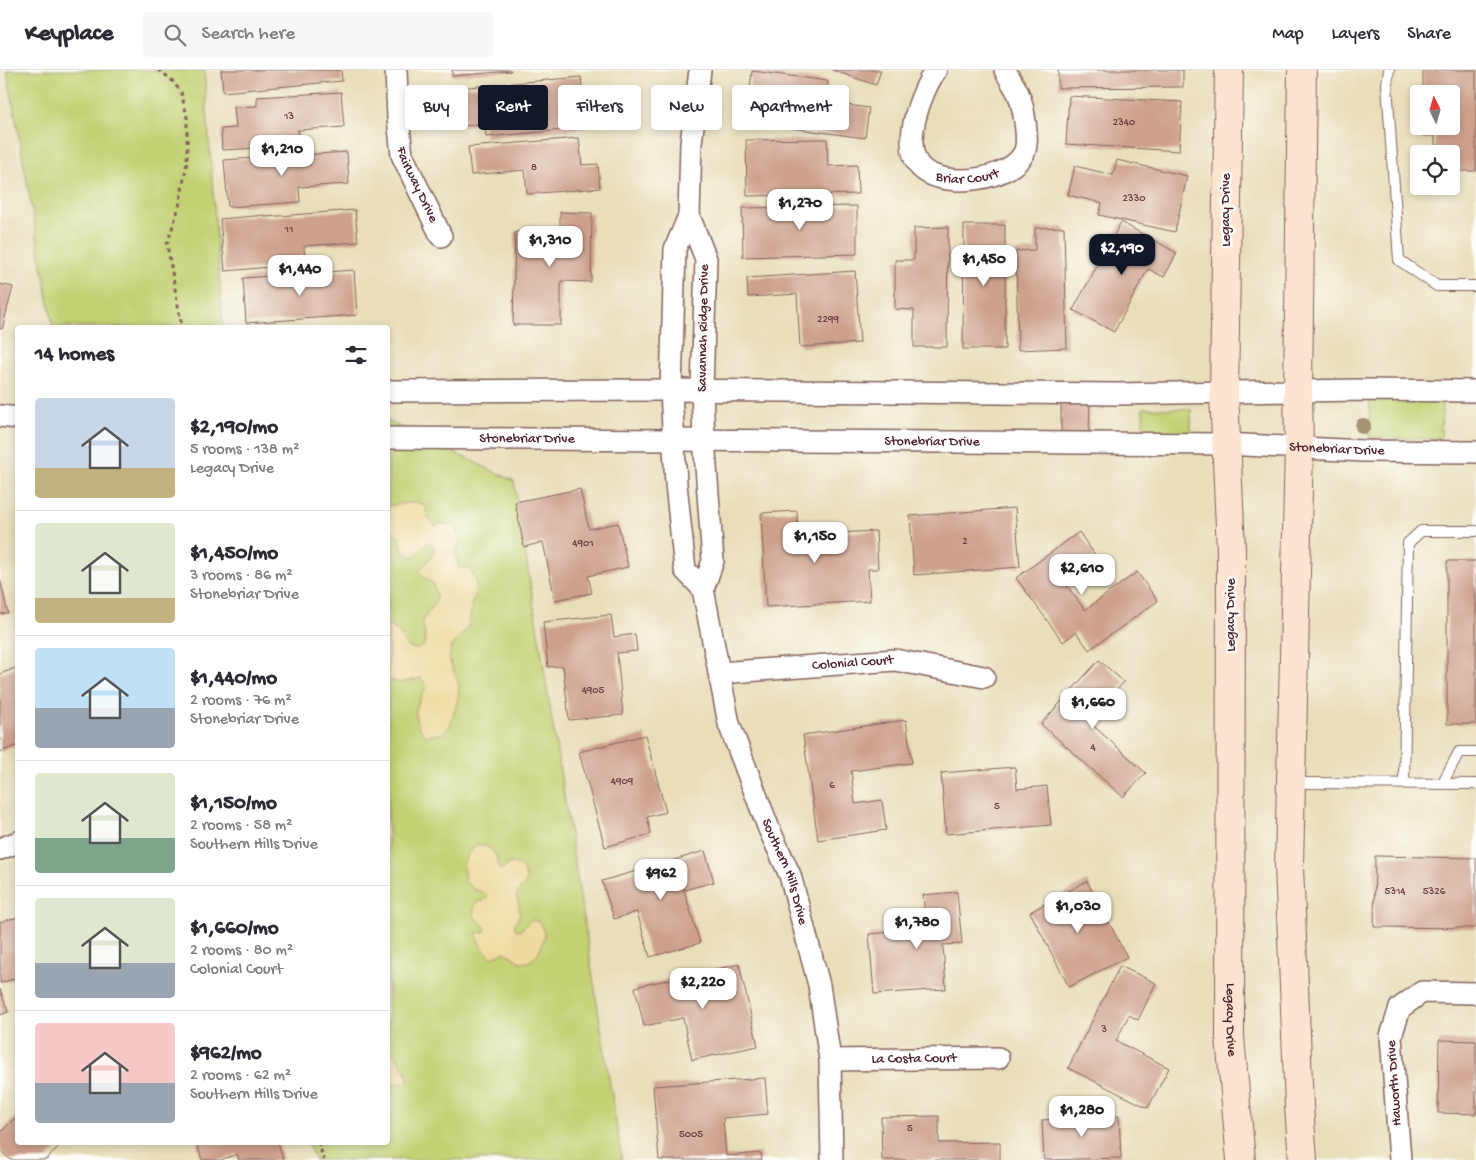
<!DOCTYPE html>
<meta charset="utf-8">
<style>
:root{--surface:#fff;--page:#f7f7f7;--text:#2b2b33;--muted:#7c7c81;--line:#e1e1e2;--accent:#111827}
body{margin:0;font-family:"Gochi Hand",sans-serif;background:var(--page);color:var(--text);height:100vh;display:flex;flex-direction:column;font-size:19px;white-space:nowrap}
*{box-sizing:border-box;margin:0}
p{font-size:16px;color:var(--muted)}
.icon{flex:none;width:28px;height:28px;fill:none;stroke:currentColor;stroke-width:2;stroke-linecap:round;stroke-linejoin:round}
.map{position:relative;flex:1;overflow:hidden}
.drawer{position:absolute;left:15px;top:255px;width:375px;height:820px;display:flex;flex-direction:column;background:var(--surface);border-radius:5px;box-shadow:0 2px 8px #0003}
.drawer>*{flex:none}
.guide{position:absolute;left:405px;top:15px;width:475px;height:45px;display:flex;gap:10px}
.needle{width:32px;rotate:355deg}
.controls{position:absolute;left:1410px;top:15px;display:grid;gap:10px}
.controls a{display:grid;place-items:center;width:50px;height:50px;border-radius:5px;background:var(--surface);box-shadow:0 2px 8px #0003;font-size:25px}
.price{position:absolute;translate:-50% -42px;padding:0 11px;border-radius:10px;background:#fff;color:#222;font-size:16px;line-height:32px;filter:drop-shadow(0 1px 2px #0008)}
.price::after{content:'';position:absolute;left:50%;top:30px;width:15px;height:11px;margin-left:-8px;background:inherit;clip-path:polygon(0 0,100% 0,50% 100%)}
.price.active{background:var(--accent);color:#fff}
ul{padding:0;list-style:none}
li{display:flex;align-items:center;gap:15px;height:125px;padding:0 20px}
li+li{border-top:1px solid var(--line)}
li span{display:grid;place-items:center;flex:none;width:140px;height:100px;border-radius:5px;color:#555}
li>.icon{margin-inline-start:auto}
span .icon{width:60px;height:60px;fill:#fffc;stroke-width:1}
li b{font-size:21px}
h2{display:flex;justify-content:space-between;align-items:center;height:60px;padding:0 20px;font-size:21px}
.tag{padding:0 18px;border-radius:5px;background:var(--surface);box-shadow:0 2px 8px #0003;font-size:18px;line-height:45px}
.tag.active{background:var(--accent);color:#fff}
header{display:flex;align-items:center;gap:30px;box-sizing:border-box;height:70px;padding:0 25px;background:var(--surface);border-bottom:1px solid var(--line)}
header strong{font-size:24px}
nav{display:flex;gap:28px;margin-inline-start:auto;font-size:18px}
.search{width:350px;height:45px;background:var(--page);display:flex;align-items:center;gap:12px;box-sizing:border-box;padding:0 18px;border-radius:5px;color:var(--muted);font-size:19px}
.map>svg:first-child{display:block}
</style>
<header>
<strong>Keyplace</strong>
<div class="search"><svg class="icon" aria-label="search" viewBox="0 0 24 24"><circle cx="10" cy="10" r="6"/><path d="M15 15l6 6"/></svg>Search here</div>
<nav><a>Map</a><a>Layers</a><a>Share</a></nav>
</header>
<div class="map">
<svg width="1476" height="1090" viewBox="0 0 1476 1090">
<rect width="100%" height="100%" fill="#fdfcf7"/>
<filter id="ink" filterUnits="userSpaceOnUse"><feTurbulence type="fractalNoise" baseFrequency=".02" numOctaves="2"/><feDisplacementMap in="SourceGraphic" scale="10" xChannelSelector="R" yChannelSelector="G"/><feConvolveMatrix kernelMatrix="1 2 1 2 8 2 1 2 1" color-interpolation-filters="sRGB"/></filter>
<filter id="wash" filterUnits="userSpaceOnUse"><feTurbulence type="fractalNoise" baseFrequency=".0096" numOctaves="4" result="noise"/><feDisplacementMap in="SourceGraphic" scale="20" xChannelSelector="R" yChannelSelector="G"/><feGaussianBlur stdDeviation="1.12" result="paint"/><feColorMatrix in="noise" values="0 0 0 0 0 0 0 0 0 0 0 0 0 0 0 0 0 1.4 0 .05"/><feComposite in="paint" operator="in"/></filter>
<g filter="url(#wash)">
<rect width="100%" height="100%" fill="#e9deba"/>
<!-- green -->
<path fill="#c2d173" stroke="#86784f" d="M 7,0 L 204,0 L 223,257 L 53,257 Z
M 1370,328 L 1442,331 L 1441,369 L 1369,367 Z
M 1143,338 L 1191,339 L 1191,363 L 1143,363 Z
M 388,351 L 514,411 L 622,1090 L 315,1090 L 308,1073 L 388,1072 Z"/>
<!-- sand -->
<path fill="#eeda9e" stroke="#9c7c64" d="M 416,432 L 425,435 L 428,447 L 435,456 L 441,453 L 454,458 L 460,469 L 456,484 L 458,497 L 470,499 L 476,510 L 475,526 L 471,536 L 470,548 L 467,559 L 451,577 L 449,590 L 459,614 L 458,629 L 450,656 L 441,664 L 425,666 C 410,646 415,637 427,617 L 421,608 L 400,613 L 388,609 L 388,555 L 399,562 L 406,576 L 416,579 L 424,576 L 425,564 L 422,552 C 432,533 441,537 433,513 L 426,509 L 419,501 L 432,486 L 435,476 L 429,472 L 413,487 L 403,483 L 400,467 L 388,456 L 388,436 Z
M 477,774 C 492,776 498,784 499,799 L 504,799 L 509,793 L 517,794 L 523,800 L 527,810 C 524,817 519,819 516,826 C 519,835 523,844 515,853 L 515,859 L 520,861 L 531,850 L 540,852 C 541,856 544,860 544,864 C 544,874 535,895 522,892 C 517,891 511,885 505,882 L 492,887 C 483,880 477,874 477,862 L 484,863 L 486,858 L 474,846 L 474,838 L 479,831 L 484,831 L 487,828 L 486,824 L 472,818 L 465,811 L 463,794 L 467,786 Z
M 388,982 L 395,985 L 407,1003 L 408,1012 L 388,1016 Z"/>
<g id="blocks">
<!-- building -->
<path fill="#cda08c" d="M 221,0 L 341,0 L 342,11 L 223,22 Z
M 452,0 L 511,0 L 511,1 L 452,6 Z
M 832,0 L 881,0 L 876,15 Z
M 1058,0 L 1183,0 L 1183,17 L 1058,18 Z
M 1423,0 L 1476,0 L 1476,101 L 1451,101 L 1451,84 L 1435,84 L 1435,66 L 1423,66 L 1423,56 L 1451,56 L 1451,24 L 1423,24 Z
M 752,1 L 828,11 L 825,32 L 869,38 L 865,68 L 746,52 Z
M 581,7 L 586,58 L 486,67 L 485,54 L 461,56 L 458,18 Z
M 341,22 L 344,57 L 298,60 L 299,76 L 222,80 L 221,59 L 236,58 L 234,37 L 257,36 L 257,27 Z
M 1069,26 L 1182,32 L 1179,81 L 1066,74 Z
M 579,68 L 582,95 L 598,94 L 600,118 L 527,124 L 525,100 L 471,105 L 468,77 Z
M 827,69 L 828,96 L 857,95 L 858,124 L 747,126 L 746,70 Z
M 347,82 L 349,114 L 299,117 L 300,132 L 228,137 L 224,90 Z
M 1117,90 L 1187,106 L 1175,162 L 1099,145 L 1102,133 L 1068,125 L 1075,96 L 1113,105 Z
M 857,136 L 857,184 L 743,187 L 742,138 Z
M 355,140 L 358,172 L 304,176 L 305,194 L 225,201 L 220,149 L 266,145 L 266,147 Z
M 560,142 L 592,143 L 591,212 L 561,211 L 561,255 L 513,255 L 515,162 L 560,163 Z
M 1121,152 L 1177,183 L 1164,207 L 1148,199 L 1114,262 L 1073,240 Z
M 964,155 L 1005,155 L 1005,279 L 963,279 Z
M 948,157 L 947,277 L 914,277 L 914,240 L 895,239 L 895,190 L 914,190 L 914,158 Z
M 1064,157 L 1067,278 L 1018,280 L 1016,181 L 1035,180 L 1035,158 Z
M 354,200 L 357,245 L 246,253 L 243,208 Z
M 855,201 L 860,273 L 800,277 L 797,224 L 748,227 L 747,208 Z
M 0,214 L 13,217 L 2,259 L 0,259 Z
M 1061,327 L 1090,327 L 1089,367 L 1061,368 Z
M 580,419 L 589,459 L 618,453 L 628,497 L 588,506 L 592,523 L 555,530 L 543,472 L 524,477 L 515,432 Z
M 1015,438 L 1020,497 L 914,505 L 910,446 Z
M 797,441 L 798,465 L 876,461 L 878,499 L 868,499 L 870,531 L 766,537 L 761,443 Z
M 1079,462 L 1095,485 L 1062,509 L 1085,540 L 1137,502 L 1158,531 L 1089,580 L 1076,562 L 1063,572 L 1016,508 Z
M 1447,491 L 1476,491 L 1476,654 L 1447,654 Z
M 0,509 L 8,543 L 0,544 Z
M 611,545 L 614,567 L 635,564 L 637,581 L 617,583 L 623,645 L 569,650 L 563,596 L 548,597 L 543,552 Z
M 1099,590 L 1124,612 L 1088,651 L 1146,703 L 1123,727 L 1041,654 Z
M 18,597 L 18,675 L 0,682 L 0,604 Z
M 906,650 L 912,693 L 851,701 L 855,734 L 882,730 L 886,760 L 818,770 L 803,665 Z
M 645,665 L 666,742 L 647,747 L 651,764 L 605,777 L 579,682 Z
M 1015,697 L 1017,719 L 1047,716 L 1051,755 L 946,764 L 941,703 Z
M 705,781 L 714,812 L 684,820 L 700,873 L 650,887 L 637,842 L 614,849 L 602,811 Z
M 1375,786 L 1476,788 L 1476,858 L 1374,857 Z
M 1087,811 L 1127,887 L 1069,917 L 1030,842 Z
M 957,822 L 962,874 L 943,875 L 946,919 L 874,924 L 869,864 L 926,859 L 923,825 Z
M 18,847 L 18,908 L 0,913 L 0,852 Z
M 739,894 L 758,976 L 692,990 L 683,948 L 644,956 L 635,917 Z
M 1120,896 L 1156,913 L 1138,950 L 1129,945 L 1116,971 L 1169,998 L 1148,1038 L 1068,998 Z
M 0,919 L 8,942 L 0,945 Z
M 1439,970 L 1476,971 L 1476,1044 L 1438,1043 Z
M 765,1008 L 768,1044 L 723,1048 L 726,1086 L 761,1083 L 762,1090 L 659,1090 L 653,1016 Z
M 18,1045 L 18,1072 L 63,1072 L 46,1090 L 11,1090 L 0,1080 L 0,1063 Z
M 939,1046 L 939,1073 L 1000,1072 L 1000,1090 L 882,1090 L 881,1047 Z
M 1119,1046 L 1121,1088 L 1044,1090 L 1042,1050 Z
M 196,1072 L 278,1072 L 283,1090 L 239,1090 L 237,1084 L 221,1090 L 202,1090 Z"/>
</g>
</g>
<g filter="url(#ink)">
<use href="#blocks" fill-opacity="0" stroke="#82625d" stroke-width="1"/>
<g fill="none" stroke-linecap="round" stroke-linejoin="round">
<defs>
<path id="lane" d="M 1389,0 L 1387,14 L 1399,190 L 1437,216 L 1476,216
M 1292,713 L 1476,714
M 1404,714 L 1408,473 L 1421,461 L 1476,461
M 1442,714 L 1459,682 L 1476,682"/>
<g id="street">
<path id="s1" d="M 396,0 L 398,48 L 402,85 L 441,166"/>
<path d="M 700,0 L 691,73 L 689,146 L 675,179 L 671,320 L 676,414 L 685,500 L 703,519"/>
<path id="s2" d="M 936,0 C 921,21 897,82 925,101 C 949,118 1010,110 1024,83 C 1030,71 1023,34 1018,23 C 1014,15 1009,8 1005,0"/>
<path id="s3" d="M 689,146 L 706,189 L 702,320 L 704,369 L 713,491 L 703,519 L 729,654 L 769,759 L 790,805 L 819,915 L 830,990 L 832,1090"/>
<path d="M 388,321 L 671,320 L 1115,324 L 1361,320 L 1476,321"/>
<path d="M 0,346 L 18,348"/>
<path id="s4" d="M 388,368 L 1226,374 L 1363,381 L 1476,382"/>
<path id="s5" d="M 719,603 L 895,590 L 984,607"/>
<path d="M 0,779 L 18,772"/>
<path id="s6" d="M 830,990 L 998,988"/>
<path d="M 1400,1090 L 1391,966 L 1400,938 L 1422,922 L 1476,923"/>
</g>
<g id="secondary">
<path id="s7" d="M 1229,0 L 1224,323 L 1231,480 L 1230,967 L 1241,1090"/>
<path d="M 1302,0 L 1298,320 L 1299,377 L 1289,796 L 1299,1036 L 1303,1090"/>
</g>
</defs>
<!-- lane casing -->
<use href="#lane" stroke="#82625d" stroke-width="12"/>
<!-- street casing -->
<use href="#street" stroke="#82625d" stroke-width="24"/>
<!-- secondary casing -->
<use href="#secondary" stroke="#82625d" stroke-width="30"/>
<!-- path -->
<path stroke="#82625d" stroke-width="3" stroke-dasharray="4 4" stroke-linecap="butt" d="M 158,0 L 170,8 L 181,22 L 187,47 L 187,92 L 179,137 L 167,174 L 182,258
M 318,1072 L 324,1090"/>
<!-- lane -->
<use href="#lane" stroke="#fff" stroke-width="10"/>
<!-- street -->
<use href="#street" stroke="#fff" stroke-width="21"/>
<!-- secondary -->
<use href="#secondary" stroke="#fde4d0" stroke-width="28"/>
</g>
<!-- trees -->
<circle fill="#a59277" cx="1363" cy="356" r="8"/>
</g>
<g text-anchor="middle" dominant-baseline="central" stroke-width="5" stroke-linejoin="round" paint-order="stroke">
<!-- number labels -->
<g font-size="11" fill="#6b3f43">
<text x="289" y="47">13</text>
<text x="1124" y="53">2340</text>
<text x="534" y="98">8</text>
<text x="1134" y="129">2330</text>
<text x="289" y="160">11</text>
<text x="828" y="250">2299</text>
<text x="965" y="472">2</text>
<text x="583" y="474">4901</text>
<text x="593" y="621">4905</text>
<text x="1093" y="678">4</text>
<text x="622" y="712">4909</text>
<text x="832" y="716">6</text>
<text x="997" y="737">5</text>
<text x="1395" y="822">5314</text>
<text x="1434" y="822">5326</text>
<text x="1104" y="960">3</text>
<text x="910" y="1059">5</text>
<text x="691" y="1065">5005</text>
</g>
<!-- street labels -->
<g font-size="14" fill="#4a1f2b" stroke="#fdfcf7">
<text stroke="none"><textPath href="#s2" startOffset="154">Briar Court</textPath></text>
<text stroke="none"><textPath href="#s1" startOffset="118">Fairway Drive</textPath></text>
<text transform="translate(1226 140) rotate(-90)">Legacy Drive</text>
<text transform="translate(704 258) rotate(-89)">Savannah Ridge Drive</text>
<text stroke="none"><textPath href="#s4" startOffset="139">Stonebriar Drive</textPath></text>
<text stroke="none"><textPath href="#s4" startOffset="544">Stonebriar Drive</textPath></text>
<text stroke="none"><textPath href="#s4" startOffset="949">Stonebriar Drive</textPath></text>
<text transform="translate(1231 545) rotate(-90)">Legacy Drive</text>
<text stroke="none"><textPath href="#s5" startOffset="134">Colonial Court</textPath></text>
<text stroke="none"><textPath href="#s3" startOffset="674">Southern Hills Drive</textPath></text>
<text stroke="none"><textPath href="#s7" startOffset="950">Legacy Drive</textPath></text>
<text stroke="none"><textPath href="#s6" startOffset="84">La Costa Court</textPath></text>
<text transform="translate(1395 1013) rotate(-94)">Haworth Drive</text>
</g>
</g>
</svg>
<div class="controls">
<a><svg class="needle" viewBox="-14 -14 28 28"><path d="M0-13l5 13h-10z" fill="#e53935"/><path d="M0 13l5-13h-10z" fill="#7c7c81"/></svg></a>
<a><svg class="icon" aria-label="locate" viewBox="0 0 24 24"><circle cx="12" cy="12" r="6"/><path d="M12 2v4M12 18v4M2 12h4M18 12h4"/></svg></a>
</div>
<b class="price" style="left:282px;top:107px">$1,210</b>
<b class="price" style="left:800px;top:161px">$1,270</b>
<b class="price" style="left:550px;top:198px">$1,310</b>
<b class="price active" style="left:1122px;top:206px">$2,190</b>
<b class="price" style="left:984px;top:217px">$1,450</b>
<b class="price" style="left:300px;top:227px">$1,440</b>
<b class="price" style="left:815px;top:494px">$1,150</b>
<b class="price" style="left:1082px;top:526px">$2,610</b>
<b class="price" style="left:1093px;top:660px">$1,660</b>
<b class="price" style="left:661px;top:831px">$962</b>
<b class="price" style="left:1078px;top:864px">$1,030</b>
<b class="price" style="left:917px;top:880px">$1,780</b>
<b class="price" style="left:703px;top:940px">$2,220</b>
<b class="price" style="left:1082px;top:1068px">$1,280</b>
<div class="guide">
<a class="tag">Buy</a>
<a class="tag active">Rent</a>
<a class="tag">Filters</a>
<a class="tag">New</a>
<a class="tag">Apartment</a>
</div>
<section class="drawer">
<h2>14 homes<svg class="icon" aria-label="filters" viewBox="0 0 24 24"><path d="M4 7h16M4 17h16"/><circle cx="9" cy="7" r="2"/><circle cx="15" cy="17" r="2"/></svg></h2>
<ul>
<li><span style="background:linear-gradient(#c9d6e8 70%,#c2b280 0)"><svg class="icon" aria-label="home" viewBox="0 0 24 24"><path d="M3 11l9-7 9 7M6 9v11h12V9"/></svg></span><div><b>$2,190/mo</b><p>5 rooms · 138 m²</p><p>Legacy Drive</p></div></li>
<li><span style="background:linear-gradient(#dfe7d0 75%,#c2b280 0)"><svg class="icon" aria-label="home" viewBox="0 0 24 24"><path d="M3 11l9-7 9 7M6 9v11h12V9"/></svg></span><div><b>$1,450/mo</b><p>3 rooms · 86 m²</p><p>Stonebriar Drive</p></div></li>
<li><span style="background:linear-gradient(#bfe0f5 60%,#9aa5b1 0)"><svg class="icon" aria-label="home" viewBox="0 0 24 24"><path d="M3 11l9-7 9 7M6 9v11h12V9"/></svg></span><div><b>$1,440/mo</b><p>2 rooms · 76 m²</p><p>Stonebriar Drive</p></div></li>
<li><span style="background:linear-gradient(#dfe7d0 65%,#7fa58c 0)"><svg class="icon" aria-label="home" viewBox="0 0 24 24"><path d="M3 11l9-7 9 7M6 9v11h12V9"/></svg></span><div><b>$1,150/mo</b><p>2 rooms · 58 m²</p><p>Southern Hills Drive</p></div></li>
<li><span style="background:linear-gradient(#dfe7d0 65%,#9aa5b1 0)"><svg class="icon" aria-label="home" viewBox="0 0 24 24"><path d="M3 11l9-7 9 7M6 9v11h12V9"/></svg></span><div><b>$1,660/mo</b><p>2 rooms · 80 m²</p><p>Colonial Court</p></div></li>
<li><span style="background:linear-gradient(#f6c9c9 60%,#9aa5b1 0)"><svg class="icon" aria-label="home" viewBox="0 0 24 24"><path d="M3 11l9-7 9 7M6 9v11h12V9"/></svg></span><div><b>$962/mo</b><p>2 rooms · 62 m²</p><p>Southern Hills Drive</p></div></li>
</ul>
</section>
</div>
